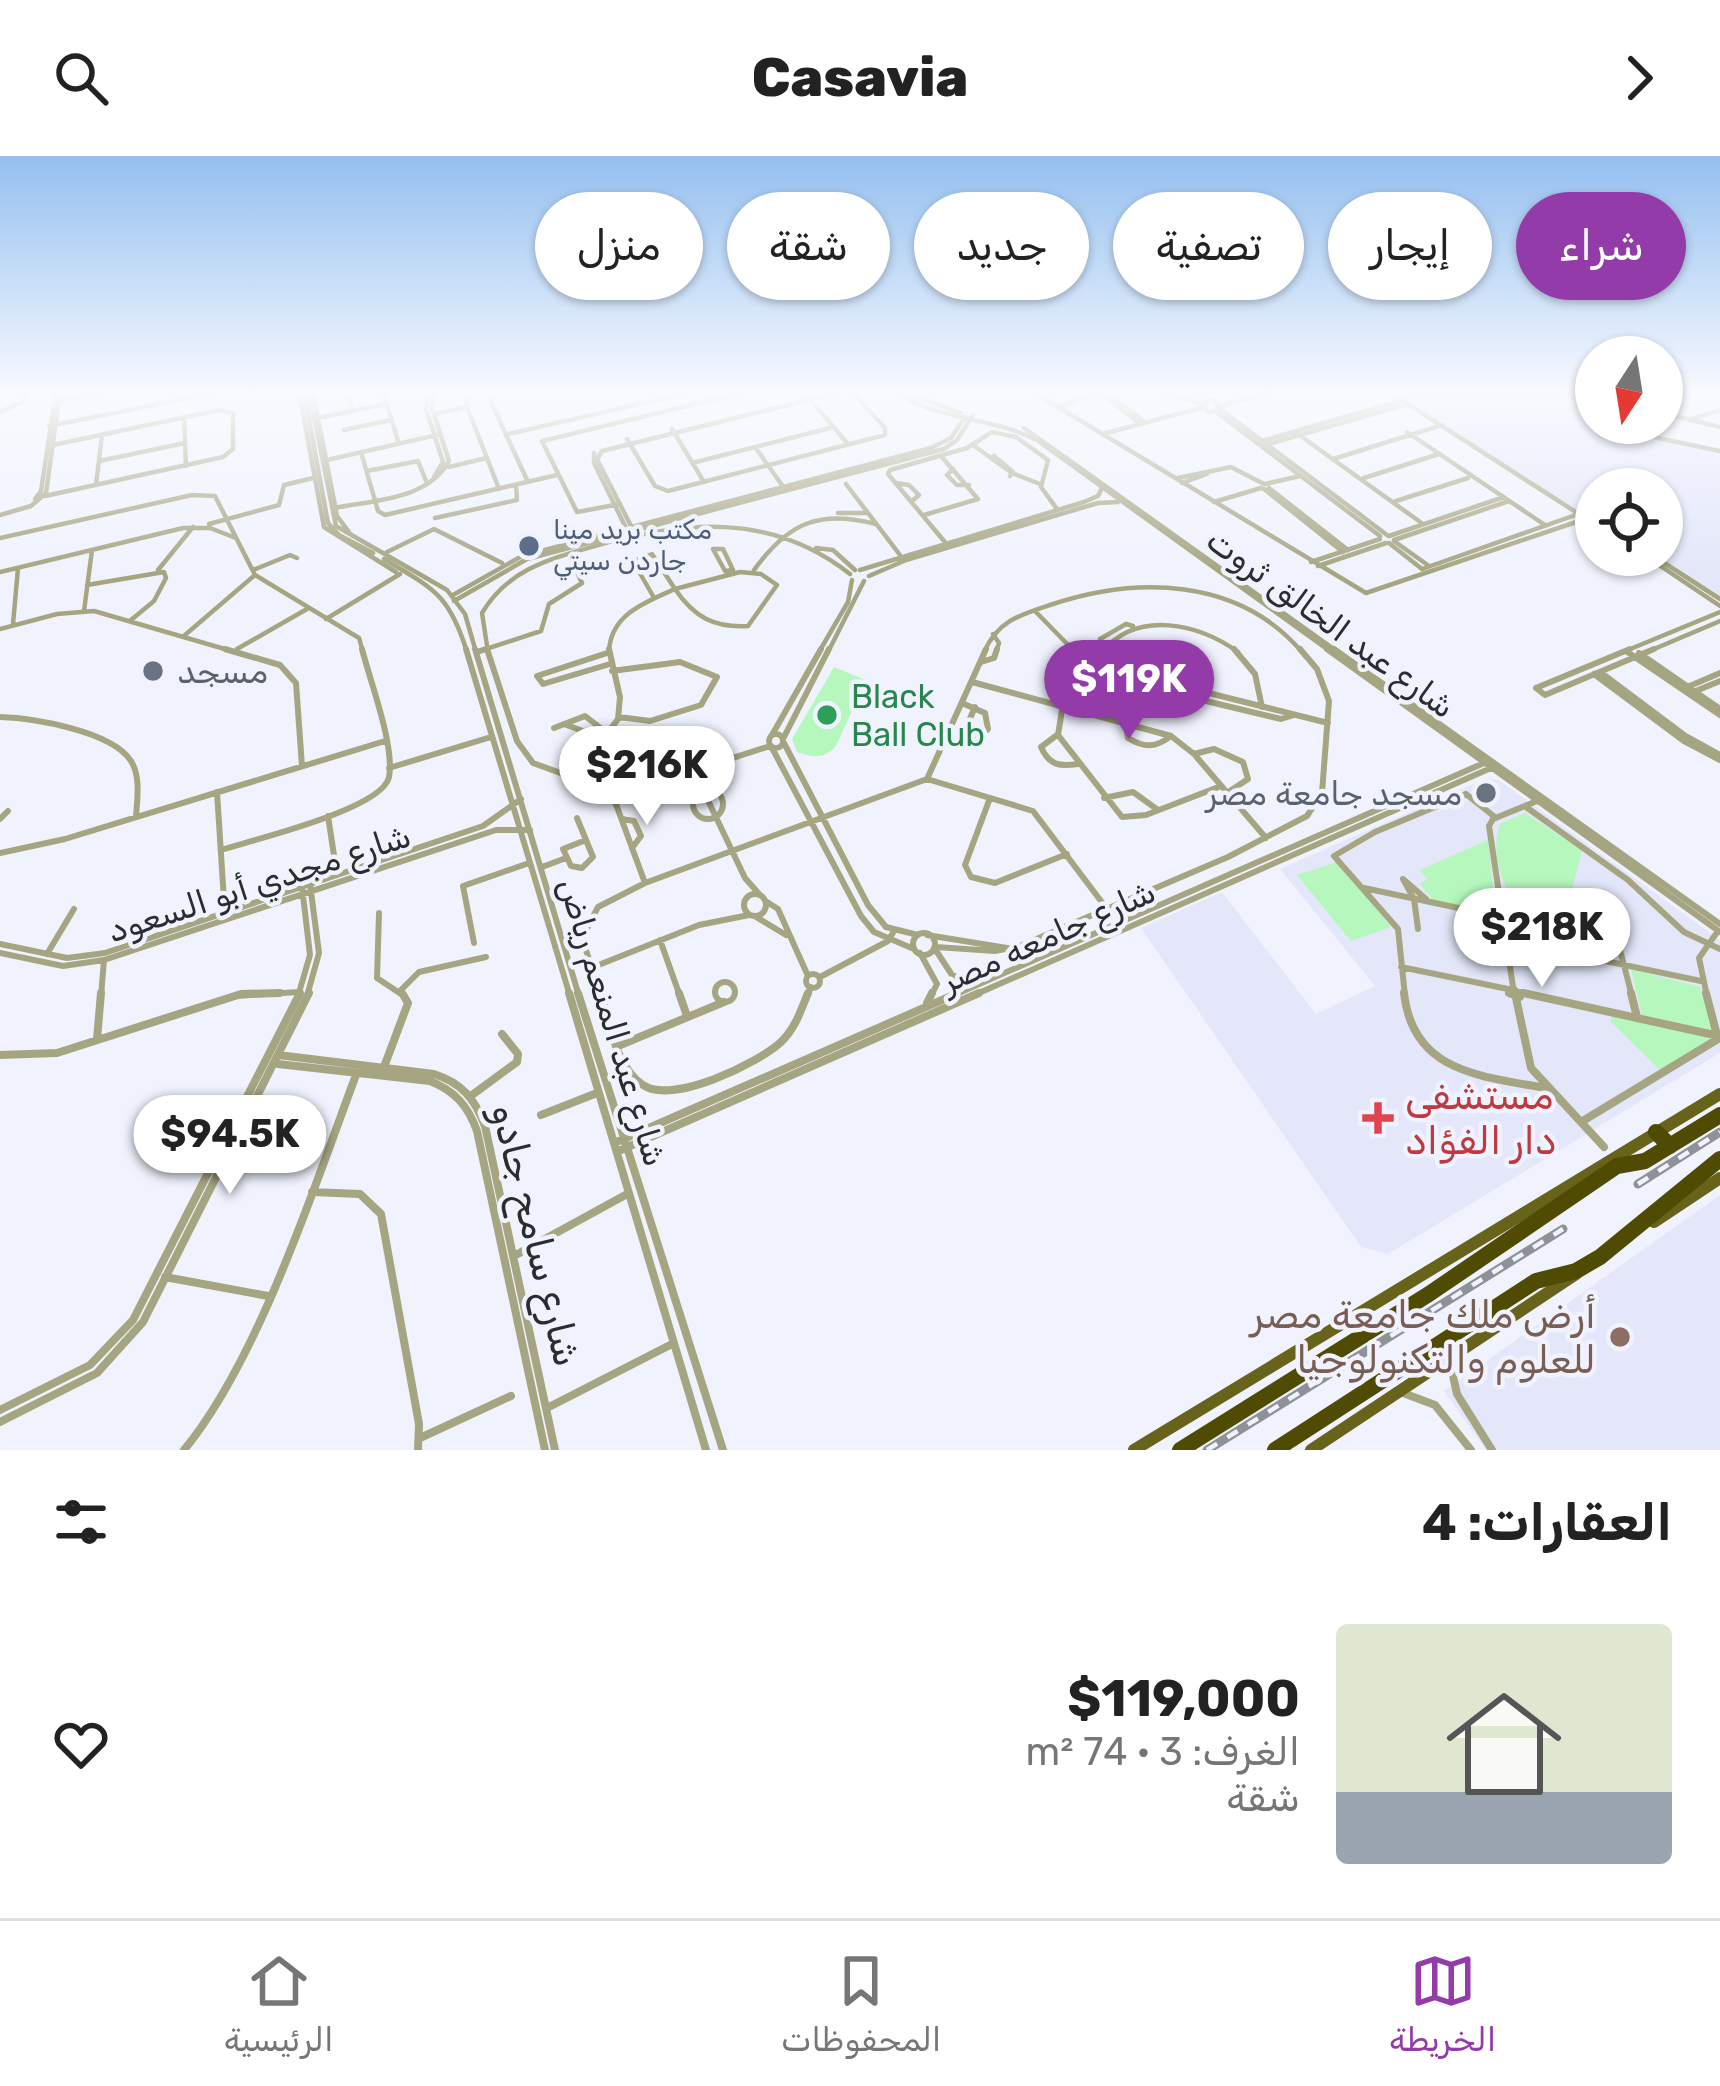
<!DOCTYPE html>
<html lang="ar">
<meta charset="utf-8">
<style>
:root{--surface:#fff;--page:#f6f6f6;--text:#222;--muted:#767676;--line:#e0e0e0;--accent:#933ca9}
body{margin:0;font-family:Rubik,"Noto Sans Arabic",sans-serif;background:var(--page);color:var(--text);direction:rtl;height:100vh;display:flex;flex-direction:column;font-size:45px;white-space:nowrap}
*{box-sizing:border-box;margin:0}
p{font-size:39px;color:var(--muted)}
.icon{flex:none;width:66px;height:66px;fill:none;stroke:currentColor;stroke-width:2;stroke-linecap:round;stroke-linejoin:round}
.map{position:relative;height:1294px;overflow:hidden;direction:ltr}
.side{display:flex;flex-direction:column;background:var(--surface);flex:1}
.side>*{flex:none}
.hud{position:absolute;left:36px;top:36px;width:1650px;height:108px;direction:rtl;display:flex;gap:24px}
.needle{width:78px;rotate:192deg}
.fabs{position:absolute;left:1575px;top:180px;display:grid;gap:24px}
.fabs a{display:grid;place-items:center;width:108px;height:108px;border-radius:50%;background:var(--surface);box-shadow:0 3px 9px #0004;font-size:60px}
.price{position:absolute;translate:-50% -102px;padding:0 27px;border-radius:42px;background:#fff;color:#222;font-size:39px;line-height:78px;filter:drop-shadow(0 3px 6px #0008)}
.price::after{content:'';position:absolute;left:50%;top:72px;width:36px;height:27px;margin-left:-18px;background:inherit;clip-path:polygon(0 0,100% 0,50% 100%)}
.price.on{background:var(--accent);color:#fff}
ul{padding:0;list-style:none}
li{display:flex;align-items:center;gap:36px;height:300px;padding:0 48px}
li span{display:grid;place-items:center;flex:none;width:336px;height:240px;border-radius:12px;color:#555}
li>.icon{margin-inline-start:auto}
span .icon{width:144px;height:144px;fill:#fffc;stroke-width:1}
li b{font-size:51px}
h2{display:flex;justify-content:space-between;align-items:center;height:144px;padding:0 48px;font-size:51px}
.pill{padding:0 42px;border-radius:54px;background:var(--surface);box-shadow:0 3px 9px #0004;font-size:42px;line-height:108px}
.pill.on{background:var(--accent);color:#fff}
header{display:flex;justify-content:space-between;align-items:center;height:156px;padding:0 48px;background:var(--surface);font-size:54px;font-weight:800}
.tabs{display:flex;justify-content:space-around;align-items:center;height:168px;border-top:3px solid var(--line);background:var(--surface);font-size:33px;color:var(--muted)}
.tabs a{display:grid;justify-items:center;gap:6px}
.tabs .on{color:var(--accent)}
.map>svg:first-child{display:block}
</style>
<header><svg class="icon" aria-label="forward" viewBox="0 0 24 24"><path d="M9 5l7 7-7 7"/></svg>Casavia<svg class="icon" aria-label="search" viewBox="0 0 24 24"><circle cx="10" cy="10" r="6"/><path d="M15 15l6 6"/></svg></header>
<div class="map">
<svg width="1720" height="1294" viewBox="0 0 1720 1294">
<rect width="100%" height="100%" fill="#f0f3fe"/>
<!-- built -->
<path fill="#e3e7f9" d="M 1392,236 L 1573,236 L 1596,249 L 1596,267 L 1629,267 L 1663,282 L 1720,293 L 1720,444 L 1648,399 L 1662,399 L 1662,333 L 1596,333 L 1596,366 Z
M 1487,622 L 1500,625 L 1720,784 L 1720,897 L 1388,1098 L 1361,1091 L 1141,772 L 1222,736 L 1316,858 L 1375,830 L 1280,713 Z
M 1720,1039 L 1720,1294 L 1486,1294 L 1444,1235 Z"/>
<!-- green -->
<path fill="#b5f7bc" d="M 834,511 L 866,524 L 836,590 C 824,603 813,602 797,596 L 792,583 Z
M 1525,657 L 1582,694 L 1568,750 L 1509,738 C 1498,714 1492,693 1500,668 Z
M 1488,684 L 1496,757 L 1433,744 L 1420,728 L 1427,723 L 1420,714 Z
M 1337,706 L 1391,771 L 1351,785 L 1297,719 Z
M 1631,813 L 1700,831 L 1713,875 L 1642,859 Z
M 1611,857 L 1713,882 L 1660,914 L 1611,866 Z"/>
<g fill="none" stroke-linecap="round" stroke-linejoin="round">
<!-- minor-far2 -->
<path stroke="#a6a582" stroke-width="4.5" d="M 299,236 L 324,371 L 396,416
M 304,236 L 328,367 L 339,379 L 373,397
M 309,236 L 336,370 L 447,434 L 465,458 L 476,496
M 313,236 L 337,360 L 349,376
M 348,236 L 352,255
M 383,236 L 399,288
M 430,236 L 426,253 L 443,306 L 434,321
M 468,236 L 466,248 L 499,333
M 493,236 L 490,244 L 528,326
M 804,236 L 848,288
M 895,236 C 938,264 991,261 1037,284 L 1331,496
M 903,236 L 961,257
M 1033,236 L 1366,437 L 1591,361
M 1099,236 L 1139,267
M 1159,236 L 1203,248
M 1389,236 L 1596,369
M 1569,236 L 1596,250
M 1114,242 L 1146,267
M1205 250a6 6 0 1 1 12 0a6 6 0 1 1-12 0Z
M 61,244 L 105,236
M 914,244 L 924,236
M 1220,250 L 1273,236
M 1058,251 L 1100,237
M 1220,253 L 1387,379
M 1215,255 L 1380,380
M 0,256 L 22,246 L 27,236
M 1662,257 L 1720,271
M 434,258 L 467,251
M 184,261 L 186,310
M 313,263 L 386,248
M 1689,264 L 1720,254
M 1625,267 L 1658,282 L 1720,295
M 49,270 L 219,236
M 1024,272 L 1338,496
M 672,273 L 704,326
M 344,274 L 391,264
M 1295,276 L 1423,368
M 1407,276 L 1545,369
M 508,278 L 692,236
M 1103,278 L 1203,251
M 627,283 L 655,330 L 668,335 L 885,279 L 885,272 L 852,236
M 1262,285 L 1403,244
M 973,289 L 1012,317 L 1040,328
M 1265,289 L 1407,248
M 755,291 L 784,332
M 361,296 L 378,355 L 385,359 L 557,319
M 594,297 L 594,307 L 626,372
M 994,300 L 1013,316 L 1010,320
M 1333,303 L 1442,269
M 327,304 L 437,279
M 99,305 L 185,287
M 692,307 L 834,271
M 449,311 L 486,302
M 953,313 L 947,319 L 957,329 L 969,329
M 367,315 L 418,305 L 426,325
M 1178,322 L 1231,311 L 1264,328
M 1364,322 L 1439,298
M 896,327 L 909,329 L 919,339 L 912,345
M 1182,327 L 1207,318
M 846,328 L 900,399
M 1265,328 L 1300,320
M 96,329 L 102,279
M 1269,332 L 1348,394
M 1264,333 L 1343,396
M 45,340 L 223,301 L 233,293 L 233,257 L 219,254 L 53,289
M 35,343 L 41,335 L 56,236
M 1396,345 L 1468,322
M 1214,346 L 1261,332
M 620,348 L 577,356 L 542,285 L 745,236
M 334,352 C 373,344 428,344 449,305 L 432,252 L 435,236
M 838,357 L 866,357
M 0,359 L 31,350 L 46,337 L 60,236
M 924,359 L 978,343 L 941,300
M 435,362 L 517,344 L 516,329
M 209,368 L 279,349 L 284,329 L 313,322
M 632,372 L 597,303 L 602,295 L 840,236
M 1389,380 L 1504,341
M 0,382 L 192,339 L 215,340 L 255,419 L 359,482 L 363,496
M 1394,384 L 1509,345
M 1394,385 L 1429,410
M 1389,387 L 1422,413 L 1584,356 L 1596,364
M 949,391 L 888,318 L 890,314 L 967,292 L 992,276 L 1016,281 L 1048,304 L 1041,331 L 1057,353
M 816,392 L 833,394 L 855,414
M 713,393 L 723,393 L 733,414 L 725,415 Z
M 387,396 L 434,373 L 502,407
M 1644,399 L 1720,450
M 1652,399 L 1720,443
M 384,403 C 434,433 449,438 467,496
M 1311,406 L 1380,383
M 1318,410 L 1386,387
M 158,414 L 193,371
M 253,414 L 290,399 L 297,402
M 754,414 C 788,367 819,353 876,368
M 860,414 L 1084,346 L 1098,340 L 1102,332
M 0,416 L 183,372 L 210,372 L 236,382
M 740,416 L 761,418 L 777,429 L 748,470 C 714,472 694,461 675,433 Z
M 869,420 L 906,404 L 1098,347 L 1118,346
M 87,429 L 164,416 L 166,422 L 154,445 L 131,464
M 453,439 L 522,400 L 931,292 L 951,282 L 965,261
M 653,440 L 633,405 L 652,398 L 675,433
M 454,445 L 527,403 L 944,293 L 957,284 L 973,259
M 84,455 L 92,394
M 1035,455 L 1075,496
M 326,463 L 400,418
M 13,468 L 18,412
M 0,473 L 57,458 L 94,455 L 235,496
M 993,478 L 999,487 L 996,496
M 185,479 L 255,419
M 1104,489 L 1100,483 L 1126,468 L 1133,470
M 237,493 L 307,453
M 477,496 L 541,475 L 549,448 L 582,427 L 570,400
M 488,496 L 482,457 C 507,415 546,404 591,391 C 682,365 770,355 850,418
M 609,496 C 610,459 645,446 675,433
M 819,496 L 848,446 L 852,424
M 828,496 L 864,425
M 984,496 C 998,465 1019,459 1050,449 C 1136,420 1238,421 1302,496
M 1102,496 C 1138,453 1199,468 1238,496
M 1623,496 L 1720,456
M 1647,496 L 1720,465"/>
<!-- minor-far1 -->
<path stroke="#a6a582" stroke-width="6" d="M 225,493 L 280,509 L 296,527 L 302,610
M 466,493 L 570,840
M 475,493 L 579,840
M 487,493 L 517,585 L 533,607 L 596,630 L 652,628 L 770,590
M 1071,493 L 1093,508 L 1328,567
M 1234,493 L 1255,518 L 1262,551
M 1327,493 L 1720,776
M 1334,493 L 1720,768
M 1626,495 L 1720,559
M 477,496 L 486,493
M 607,497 L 537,520 L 543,528 L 610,508
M 1639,497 L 1720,553
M 1078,500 L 1074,504 L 1087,512 L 1091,508
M 981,506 L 994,502 L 997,493
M 1093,508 L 1104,493
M 612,515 L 680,506 L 717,521 L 701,549 L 650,565 L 619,561
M 1600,516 L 1684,579 L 1720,599
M 1594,518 L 1684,585 L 1720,604
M 1152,523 L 1159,512 L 1181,510 L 1199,523 L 1198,535
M 972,526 L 1171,580 L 1194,598 L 1266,682
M 1536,532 L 1545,539 L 1654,493
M 1536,532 L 1630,493
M 1685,532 L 1720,517
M 1189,534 L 1189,541 L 1281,563 L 1294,559
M 1691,537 L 1720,525
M 1063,548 L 1058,579 L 1122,661 L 1146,659 L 1221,630
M 0,561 C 33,562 112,575 131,605 C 141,621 137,644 136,661
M 1125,564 L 1128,582 C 1144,592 1156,592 1171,580
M 564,568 L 588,577 L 602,575
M 554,572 L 585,560 L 607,577
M769 585a7 7 0 1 1 14 0a7 7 0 1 1-14 0Z
M 772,579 L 821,493
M 1057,579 L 1041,591 C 1049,609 1059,611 1078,608
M 951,580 L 975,583 L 988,573 L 985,557 L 964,548
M 784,581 L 829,493
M 961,583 L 975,551
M 784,587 L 868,749 L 886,771 L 918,779
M 771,590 L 861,760 L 874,776 L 914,793
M 1194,598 L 1214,593 L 1243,606 L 1248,623 L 1227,637
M 389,612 L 491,581
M 694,615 L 745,722 L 760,739
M 574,622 L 618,563 L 620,541 L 609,493
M 927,623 L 1033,655 L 1107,753
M 610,632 L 645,727
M693 648a15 15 0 1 1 30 0a15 15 0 1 1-30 0Z
M 217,636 L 225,760
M 1466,638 L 1496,662
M 990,642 L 965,709 L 971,721 L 995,727 L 1067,698
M 1104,642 L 1133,636 L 1158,654
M 1526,651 L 1628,724 L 1684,776 L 1720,793
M 328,660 L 337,719
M 577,662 L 593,701 L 582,712 L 571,710 L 563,693 L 586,684
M 0,663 L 8,655
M 622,663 L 634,665 L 641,680 L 632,692
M 221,694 C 252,684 383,653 389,621 C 395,590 370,525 362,493
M 0,697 L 65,683 L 385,585
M 542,711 L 566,702
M 1364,732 L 1501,761
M744 749a11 11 0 1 1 22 0a11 11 0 1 1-22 0Z
M 767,746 L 778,753 L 808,820
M 379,757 L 377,822 L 404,840
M 756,761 L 786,779
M 1613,767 L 1632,840
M 1418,773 L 1414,743 L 1403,723 L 1426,743
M913 788a11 11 0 1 1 22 0a11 11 0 1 1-22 0Z
M 927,779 L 1007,792
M 660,784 L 680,840
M 1505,784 L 1701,825
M 474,787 L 463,730 L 529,707
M 0,788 L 67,802 L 105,797 L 483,670 L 521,643
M 936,791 L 995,795 L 1020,790 L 1228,701 L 1307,660 L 1322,637 L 1329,545 L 1317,513 L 1300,493
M 935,793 L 952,819 L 976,829
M 0,797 L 63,810 L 104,804 L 496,674 L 530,674
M 920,797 L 937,828 L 931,840
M 47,798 L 74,753
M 1401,811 L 1508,833
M 591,812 L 699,769 L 749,759
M806 825a7 7 0 1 1 14 0a7 7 0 1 1-14 0Z
M 820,821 L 888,785 L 894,775
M715 836a10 10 0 1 1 20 0a10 10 0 1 1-20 0Z
M 1513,831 L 1489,670 L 1493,663 L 1537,645
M 401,834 L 419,816 L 486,801
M 1520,836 L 1537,840
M 101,840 L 104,804
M 236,840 L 299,836
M 298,840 L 310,799 L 302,731
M 307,840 L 319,797 L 310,728
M 601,840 L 582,782 L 598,751 L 645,727 L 927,623 L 986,493
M 807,840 L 811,831
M 952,840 L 1484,607
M 972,840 L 1491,612
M 1405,840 L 1398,773 L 1334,700 L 1375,676 L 1466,638
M 1516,840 L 1509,837 L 1513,831 L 1520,840
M 1707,840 L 1699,802 L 1718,775"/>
<!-- minor -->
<path stroke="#a6a582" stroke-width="8" d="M 569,837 L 706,1294
M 578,837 L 723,1294
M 600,837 C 610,866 615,911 643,929 C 672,949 757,908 781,886 C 795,873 801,854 808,837
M 679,837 L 687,860
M 1404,837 C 1413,919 1485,920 1550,933
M 1509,837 L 1520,841 L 1520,837
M 1523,837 L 1719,880
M 1631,837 L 1637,861
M 1516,842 L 1531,912 L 1604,991
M 927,847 L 932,837
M 97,883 L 101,837
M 618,890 L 724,846
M 0,899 L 57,897 L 241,838 L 280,837
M 278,899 L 434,918 C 462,927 475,943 485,970 L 555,1294
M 278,908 L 430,925 C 455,935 468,950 477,975 L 545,1294
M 384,911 L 408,847 L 402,837
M 472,939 L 517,906 L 518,898 L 502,878
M 541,959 L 597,937
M 1581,966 L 1718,883 L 1706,837
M 619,985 L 958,837
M 621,994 L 979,837
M 312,1036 L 360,1038 L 381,1058 L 419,1268 L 418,1294
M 514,1100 L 629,1037
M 165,1121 L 268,1140
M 1449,1202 L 1457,1238 L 1492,1294
M 1403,1237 L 1435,1249 L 1471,1294
M 547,1252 L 674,1187
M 0,1254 L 90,1209 L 133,1164 L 300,837
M 0,1266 L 97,1217 L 143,1166 L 309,837
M 420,1282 L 511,1240
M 184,1294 C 259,1203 314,1031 356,919"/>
<!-- major -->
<path stroke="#67631b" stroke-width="12" d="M 1654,1066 L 1720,1022
M 1134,1294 L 1720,938
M 1311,1294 L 1576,1118"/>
<!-- highway -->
<path stroke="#4f4b02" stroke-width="16" d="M 1656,976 L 1670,990
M 1180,1294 L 1429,1138 L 1617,1010 L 1645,1005 L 1720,959
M 1275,1294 L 1536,1125 L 1576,1115 L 1600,1101 L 1720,1003"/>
<defs>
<path id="rail" d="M 1638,1028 L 1720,976
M 1207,1294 L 1563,1073"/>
</defs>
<!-- rail casing -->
<use href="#rail" stroke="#8f9199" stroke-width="9"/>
<!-- rail -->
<use href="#rail" stroke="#f0f3fe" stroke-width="4.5" stroke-dasharray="12" stroke-linecap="butt"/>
</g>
<!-- sky -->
<linearGradient id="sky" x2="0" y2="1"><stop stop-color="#94bfef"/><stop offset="0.57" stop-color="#f8faff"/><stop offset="1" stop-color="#f8faff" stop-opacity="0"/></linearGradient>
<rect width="1720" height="417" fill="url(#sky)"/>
<!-- markers -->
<circle fill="#5c6f8a" stroke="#f0f3fe" stroke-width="4.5" cx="529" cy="390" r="12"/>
<g fill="#6b7280" stroke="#f0f3fe" stroke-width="4.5">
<circle cx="153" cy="515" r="12"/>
<circle cx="1486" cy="637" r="12"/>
</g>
<circle fill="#2e9e5b" stroke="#f0f3fe" stroke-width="4.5" cx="827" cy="559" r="12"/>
<path fill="#e0444e" stroke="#f0f3fe" stroke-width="4.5" d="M1372 944h12v12h12v12h-12v12h-12v-12h-12v-12h12z"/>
<circle fill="#8d6e63" stroke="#f0f3fe" stroke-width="4.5" cx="1620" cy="1181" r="12"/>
<g text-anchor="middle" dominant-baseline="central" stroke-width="9" stroke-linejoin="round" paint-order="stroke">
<!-- far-service labels -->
<g font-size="27" fill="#4e5e75" stroke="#f0f3fe" text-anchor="start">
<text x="553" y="374">مكتب بريد مينا<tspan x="553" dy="31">جاردن سيتي</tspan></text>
</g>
<!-- street labels -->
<g font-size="33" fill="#2b2c30" stroke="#f0f3fe">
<text transform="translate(1331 467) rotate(36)">شارع عبد الخالق ثروت</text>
<text transform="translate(259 727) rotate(-18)">شارع مجدي أبو السعود</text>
<text transform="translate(1048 780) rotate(-24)">شارع جامعه مصر</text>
<text transform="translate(613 866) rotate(73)">شارع عبد المنعم رياض</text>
</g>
<!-- worship labels -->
<g font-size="33" fill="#5b616d" stroke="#f0f3fe" text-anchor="start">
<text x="177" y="515">مسجد</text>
<text x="1462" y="637" text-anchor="end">مسجد جامعة مصر</text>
</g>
<!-- leisure labels -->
<g font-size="33" fill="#27864d" stroke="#f0f3fe" text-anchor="start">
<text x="851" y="540">Black<tspan x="851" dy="38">Ball Club</tspan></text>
</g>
<!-- near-health labels -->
<g font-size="39" fill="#be3a42" stroke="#f0f3fe" text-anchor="start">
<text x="1405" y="940">مستشفى<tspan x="1405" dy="45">دار الفؤاد</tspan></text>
</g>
<!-- near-street labels -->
<g font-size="39" fill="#2b2c30" stroke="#f0f3fe">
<text transform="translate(536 1079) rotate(76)">شارع سامح جادو</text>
</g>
<!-- near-education labels -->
<g font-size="39" fill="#785e54" stroke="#f0f3fe" text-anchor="end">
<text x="1596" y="1159">أرض ملك جامعة مصر<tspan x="1596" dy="45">للعلوم والتكنولوجيا</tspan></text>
</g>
</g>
</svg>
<div class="fabs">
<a><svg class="needle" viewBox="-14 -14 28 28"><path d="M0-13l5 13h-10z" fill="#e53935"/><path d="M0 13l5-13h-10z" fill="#767676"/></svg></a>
<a><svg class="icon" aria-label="locate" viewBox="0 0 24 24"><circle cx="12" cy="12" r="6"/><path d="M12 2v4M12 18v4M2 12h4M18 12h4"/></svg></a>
</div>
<b class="price on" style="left:1129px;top:586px">$119K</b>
<b class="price" style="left:647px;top:672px">$216K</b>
<b class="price" style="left:1542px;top:834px">$218K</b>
<b class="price" style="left:230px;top:1041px">$94.5K</b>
<div class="hud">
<a class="pill on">شراء</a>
<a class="pill">إيجار</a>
<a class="pill">تصفية</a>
<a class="pill">جديد</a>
<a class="pill">شقة</a>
<a class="pill">منزل</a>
</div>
</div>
<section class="side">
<h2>العقارات: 4<svg class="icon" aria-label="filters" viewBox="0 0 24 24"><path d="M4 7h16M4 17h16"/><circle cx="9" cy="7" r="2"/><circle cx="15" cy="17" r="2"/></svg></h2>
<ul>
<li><span style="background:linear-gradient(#dfe7d0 70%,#9aa5b1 0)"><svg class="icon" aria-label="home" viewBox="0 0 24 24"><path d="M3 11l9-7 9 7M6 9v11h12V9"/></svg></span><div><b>$119,000</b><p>الغرف: 3 · 74 m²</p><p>شقة</p></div><svg class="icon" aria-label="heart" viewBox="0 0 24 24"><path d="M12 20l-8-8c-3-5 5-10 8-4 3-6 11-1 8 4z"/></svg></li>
</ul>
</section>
<nav class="tabs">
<a class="on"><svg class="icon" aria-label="map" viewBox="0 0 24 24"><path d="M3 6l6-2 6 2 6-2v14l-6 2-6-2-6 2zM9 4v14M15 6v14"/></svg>الخريطة</a>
<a><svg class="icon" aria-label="saved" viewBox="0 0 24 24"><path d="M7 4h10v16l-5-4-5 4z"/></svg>المحفوظات</a>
<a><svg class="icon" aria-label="home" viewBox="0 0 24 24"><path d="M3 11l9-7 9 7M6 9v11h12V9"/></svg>الرئيسية</a>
</nav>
